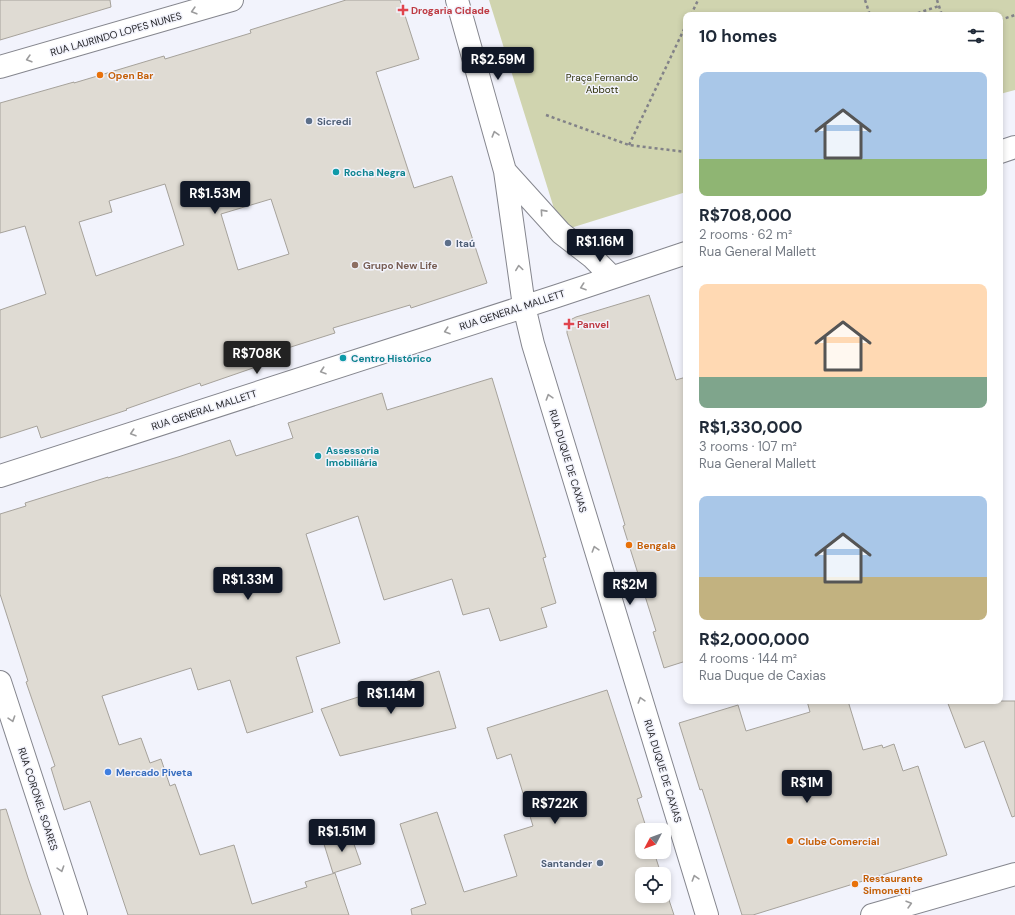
<!DOCTYPE html>
<meta charset="utf-8">
<style>
:root{--surface:#fff;--page:#f2f2f3;--text:#1f2937;--muted:#747a83;--accent:#111827}
body{margin:0;font-family:"DM Sans",sans-serif;background:var(--page);color:var(--text);height:100vh;display:flex;flex-direction:column;font-size:15px;white-space:nowrap}
*{box-sizing:border-box;margin:0}
p{font-size:13px;color:var(--muted)}
.icon{flex:none;width:22px;height:22px;fill:none;stroke:currentColor;stroke-width:2;stroke-linecap:round;stroke-linejoin:round}
.map{position:relative;flex:1;overflow:hidden}
.sheet{position:absolute;left:683px;top:12px;width:320px;height:692px;display:flex;flex-direction:column;background:var(--surface);border-radius:8px;box-shadow:0 2px 6px #0003}
.sheet>*{flex:none}
.needle{width:26px;rotate:229deg}
.buttons{position:absolute;left:635px;top:823px;display:grid;gap:8px}
.buttons a{display:grid;place-items:center;width:36px;height:36px;border-radius:8px;background:var(--surface);box-shadow:0 2px 6px #0003;font-size:20px}
.price{position:absolute;translate:-50% -34px;padding:0 9px;border-radius:4px;background:var(--accent);color:#fff;font-size:13px;line-height:26px;filter:drop-shadow(0 1px 2px #0008)}
.price::after{content:'';position:absolute;left:50%;top:24px;width:12px;height:9px;margin-left:-6px;background:inherit;clip-path:polygon(0 0,100% 0,50% 100%)}
.price.selected{background:#222;color:#fff}
ul{padding:0;list-style:none}
li{display:grid;align-content:center;gap:8px;height:212px;padding:0 16px}
li span{display:grid;place-items:center;height:124px;border-radius:8px;color:#555}
li>.icon{margin-inline-start:auto}
span .icon{width:72px;height:72px;fill:#fffc;stroke-width:1}
li b{font-size:17px}
h2{display:flex;justify-content:space-between;align-items:center;height:48px;padding:0 16px;font-size:17px}
.map>svg:first-child{display:block}
</style>
<div class="map">
<svg width="1015" height="915" viewBox="0 0 1015 915">
<rect width="100%" height="100%" fill="#f2f3fc"/>
<!-- green -->
<path fill="#d0d4af" d="M 489,0 L 1015,0 L 1015,90 L 1000,94 L 1000,15 L 686,15 L 686,192 L 561,231 Z"/>
<!-- building -->
<path fill="#dfdbd3" stroke="#a6a29b" fill-rule="evenodd" d="M 0,0 L 110,0 L 111,7 L 0,40 Z
M 346,0 L 400,0 L 419,59 L 376,72 L 414,188 L 452,176 L 487,283 L 411,308 L 410,305 L 333,328 L 335,333 L 253,359 L 256,367 L 201,386 L 200,383 L 126,409 L 127,410 L 41,438 L 37,426 L 0,438 L 0,310 L 46,294 L 25,226 L 0,233 L 0,103 L 74,82 L 74,83 L 164,56 L 165,59 L 251,33 L 250,30 ZM 165,184 L 184,245 L 96,276 L 79,222 L 112,212 L 109,201 ZM 271,199 L 289,254 L 238,270 L 221,214 Z
M 649,295 L 676,380 L 686,377 L 686,661 L 664,668 L 653,632 L 656,631 L 623,526 L 625,525 L 567,333 L 567,327 L 570,320 L 576,317 Z
M 492,378 L 546,557 L 543,558 L 556,603 L 541,608 L 547,627 L 500,641 L 489,608 L 463,615 L 452,579 L 384,600 L 358,516 L 306,534 L 340,643 L 296,657 L 313,712 L 247,733 L 230,680 L 198,690 L 191,668 L 102,696 L 119,745 L 141,738 L 150,763 L 161,759 L 170,786 L 175,784 L 200,855 L 234,845 L 252,904 L 307,887 L 305,882 L 335,873 L 349,915 L 128,915 L 90,801 L 64,810 L 51,768 L 55,766 L 26,682 L 28,681 L 0,594 L 0,514 L 26,506 L 25,503 L 108,477 L 108,478 L 178,457 L 230,440 L 236,456 L 293,438 L 288,423 L 382,393 L 387,410 Z
M 439,671 L 456,728 L 340,756 L 321,709 Z
M 607,690 L 642,797 L 637,799 L 647,830 L 642,830 L 642,852 L 654,852 L 661,874 L 642,874 L 642,896 L 664,896 L 664,885 L 674,915 L 412,915 L 411,909 L 426,904 L 400,824 L 437,812 L 464,892 L 517,876 L 504,835 L 533,826 L 511,754 L 497,759 L 487,728 Z
M 807,701 L 848,701 L 863,750 L 882,745 L 883,748 L 894,744 L 903,771 L 918,766 L 947,855 L 753,915 L 742,915 L 702,789 L 700,790 L 679,723 L 738,705 L 746,731 L 810,712 Z
M 947,701 L 1015,701 L 1015,816 L 1012,817 L 984,741 L 965,748 Z
M 6,809 L 28,878 L 41,915 L 0,915 L 0,810 Z
M 350,833 L 361,864 L 333,873 L 323,841 Z"/>
<g fill="none" stroke-linecap="round" stroke-linejoin="round">
<defs>
<path id="street" d="M 457,0 L 505,171 L 524,306 L 533,344 L 707,915
M 0,67 L 232,0
M 1000,152 L 1015,147
M 505,171 L 561,233 L 592,257 L 612,277
M 0,476 L 557,296 L 686,253
M 0,682 L 76,915
M 872,915 L 1015,874"/>
</defs>
<!-- street casing -->
<use href="#street" stroke="#85868e" stroke-width="24"/>
<!-- path -->
<path stroke="#828288" stroke-width="2.5" stroke-dasharray="3 3" stroke-linecap="butt" d="M 865,0 L 870,15
M 937,0 L 942,15
M 691,15 L 698,0
M 912,15 L 939,6
M 1000,20 L 1015,15
M 546,115 L 629,145 L 686,152
M 629,145 L 686,25"/>
<!-- street -->
<use href="#street" stroke="#fff" stroke-width="22"/>
</g>
<!-- one-way arrows -->
<defs><path id="oneway-chevron" d="M-2-3.5L2.5 0L-2 3.5" fill="none" stroke-width="1.6" stroke-linecap="round" stroke-linejoin="round"/></defs>
<g stroke="#9c9c9d">
<use href="#oneway-chevron" transform="translate(194 11) rotate(164)"/>
<use href="#oneway-chevron" transform="translate(29 59) rotate(164)"/>
<use href="#oneway-chevron" transform="translate(495 134) rotate(-106)"/>
<use href="#oneway-chevron" transform="translate(543 212) rotate(-132)"/>
<use href="#oneway-chevron" transform="translate(519 268) rotate(-98)"/>
<use href="#oneway-chevron" transform="translate(583 287) rotate(161)"/>
<use href="#oneway-chevron" transform="translate(447 331) rotate(162)"/>
<use href="#oneway-chevron" transform="translate(323 371) rotate(162)"/>
<use href="#oneway-chevron" transform="translate(549 397) rotate(-107)"/>
<use href="#oneway-chevron" transform="translate(133 433) rotate(162)"/>
<use href="#oneway-chevron" transform="translate(595 549) rotate(-107)"/>
<use href="#oneway-chevron" transform="translate(641 700) rotate(-107)"/>
<use href="#oneway-chevron" transform="translate(12 719) rotate(72)"/>
<use href="#oneway-chevron" transform="translate(61 869) rotate(72)"/>
<use href="#oneway-chevron" transform="translate(695 878) rotate(-107)"/>
<use href="#oneway-chevron" transform="translate(909 904) rotate(-16)"/>
</g>
<!-- markers -->
<g fill="#e0444e" stroke="#f2f3fc" stroke-width="1.5">
<path d="M401 4h4v4h4v4h-4v4h-4v-4h-4v-4h4z"/>
<path d="M567 318h4v4h4v4h-4v4h-4v-4h-4v-4h4z"/>
</g>
<g fill="#e8710a" stroke="#f2f3fc" stroke-width="1.5">
<circle cx="100" cy="75" r="4"/>
<circle cx="629" cy="545" r="4"/>
<circle cx="790" cy="841" r="4"/>
<circle cx="855" cy="884" r="4"/>
</g>
<g fill="#5c6f8a" stroke="#f2f3fc" stroke-width="1.5">
<circle cx="309" cy="121" r="4"/>
<circle cx="448" cy="243" r="4"/>
<circle cx="600" cy="863" r="4"/>
</g>
<g fill="#0f9aa8" stroke="#f2f3fc" stroke-width="1.5">
<circle cx="336" cy="172" r="4"/>
<circle cx="343" cy="358" r="4"/>
<circle cx="318" cy="456" r="4"/>
</g>
<circle fill="#8d6e63" stroke="#f2f3fc" stroke-width="1.5" cx="355" cy="265" r="4"/>
<circle fill="#3f7fe0" stroke="#f2f3fc" stroke-width="1.5" cx="108" cy="772" r="4"/>
<g text-anchor="middle" dominant-baseline="central" stroke-width="3" stroke-linejoin="round" paint-order="stroke">
<!-- health labels -->
<g font-size="10" font-weight="bold" fill="#be3a42" stroke="#f2f3fc" text-anchor="start">
<text x="411" y="10">Drogaria Cidade</text>
<text x="577" y="324">Panvel</text>
</g>
<!-- street labels -->
<g font-size="10" fill="#232326" stroke="#f2f3fc">
<text transform="translate(116 34) rotate(-16)">RUA LAURINDO LOPES NUNES</text>
<text transform="translate(512 310) rotate(-18)">RUA GENERAL MALLETT</text>
<text transform="translate(204 410) rotate(-18)">RUA GENERAL MALLETT</text>
<text transform="translate(568 461) rotate(73)">RUA DUQUE DE CAXIAS</text>
<text transform="translate(663 771) rotate(73)">RUA DUQUE DE CAXIAS</text>
<text transform="translate(38 799) rotate(72)">RUA CORONEL SOARES</text>
</g>
<!-- food labels -->
<g font-size="10" font-weight="bold" fill="#c56008" stroke="#f2f3fc" text-anchor="start">
<text x="108" y="75">Open Bar</text>
<text x="637" y="545">Bengala</text>
<text x="798" y="841">Clube Comercial</text>
<text x="863" y="878">Restaurante<tspan x="863" dy="12">Simonetti</tspan></text>
</g>
<!-- park labels -->
<g font-size="10" fill="#2f3109" stroke="#f2f3fc">
<text x="602" y="77">Praça Fernando<tspan x="602" dy="12">Abbott</tspan></text>
</g>
<!-- service labels -->
<g font-size="10" font-weight="bold" fill="#4e5e75" stroke="#f2f3fc" text-anchor="start">
<text x="317" y="121">Sicredi</text>
<text x="456" y="243">Itaú</text>
<text x="592" y="863" text-anchor="end">Santander</text>
</g>
<!-- culture labels -->
<g font-size="10" font-weight="bold" fill="#0d838f" stroke="#f2f3fc" text-anchor="start">
<text x="344" y="172">Rocha Negra</text>
<text x="351" y="358">Centro Histórico</text>
<text x="326" y="450">Assessoria<tspan x="326" dy="12">Imobiliária</tspan></text>
</g>
<!-- education labels -->
<g font-size="10" font-weight="bold" fill="#785e54" stroke="#f2f3fc" text-anchor="start">
<text x="363" y="265">Grupo New Life</text>
</g>
<!-- shop labels -->
<g font-size="10" font-weight="bold" fill="#366cbe" stroke="#f2f3fc" text-anchor="start">
<text x="116" y="772">Mercado Piveta</text>
</g>
</g>
</svg>
<div class="buttons">
<a><svg class="needle" viewBox="-14 -14 28 28"><path d="M0-13l5 13h-10z" fill="#e53935"/><path d="M0 13l5-13h-10z" fill="#747a83"/></svg></a>
<a><svg class="icon" aria-label="locate" viewBox="0 0 24 24"><circle cx="12" cy="12" r="6"/><path d="M12 2v4M12 18v4M2 12h4M18 12h4"/></svg></a>
</div>
<b class="price" style="left:498px;top:81px">R$2.59M</b>
<b class="price" style="left:215px;top:215px">R$1.53M</b>
<b class="price" style="left:600px;top:263px">R$1.16M</b>
<b class="price selected" style="left:257px;top:375px">R$708K</b>
<b class="price" style="left:248px;top:601px">R$1.33M</b>
<b class="price" style="left:630px;top:606px">R$2M</b>
<b class="price" style="left:391px;top:715px">R$1.14M</b>
<b class="price" style="left:807px;top:804px">R$1M</b>
<b class="price" style="left:555px;top:825px">R$722K</b>
<b class="price" style="left:342px;top:853px">R$1.51M</b>
<section class="sheet">
<h2>10 homes<svg class="icon" aria-label="filters" viewBox="0 0 24 24"><path d="M4 7h16M4 17h16"/><circle cx="9" cy="7" r="2"/><circle cx="15" cy="17" r="2"/></svg></h2>
<ul>
<li><span style="background:linear-gradient(#a9c7e8 70%,#8fb573 0)"><svg class="icon" aria-label="home" viewBox="0 0 24 24"><path d="M3 11l9-7 9 7M6 9v11h12V9"/></svg></span><div><b>R$708,000</b><p>2 rooms · 62 m²</p><p>Rua General Mallett</p></div></li>
<li><span style="background:linear-gradient(#ffd9b3 75%,#7fa58c 0)"><svg class="icon" aria-label="home" viewBox="0 0 24 24"><path d="M3 11l9-7 9 7M6 9v11h12V9"/></svg></span><div><b>R$1,330,000</b><p>3 rooms · 107 m²</p><p>Rua General Mallett</p></div></li>
<li><span style="background:linear-gradient(#a9c7e8 65%,#c2b280 0)"><svg class="icon" aria-label="home" viewBox="0 0 24 24"><path d="M3 11l9-7 9 7M6 9v11h12V9"/></svg></span><div><b>R$2,000,000</b><p>4 rooms · 144 m²</p><p>Rua Duque de Caxias</p></div></li>
</ul>
</section>
</div>
